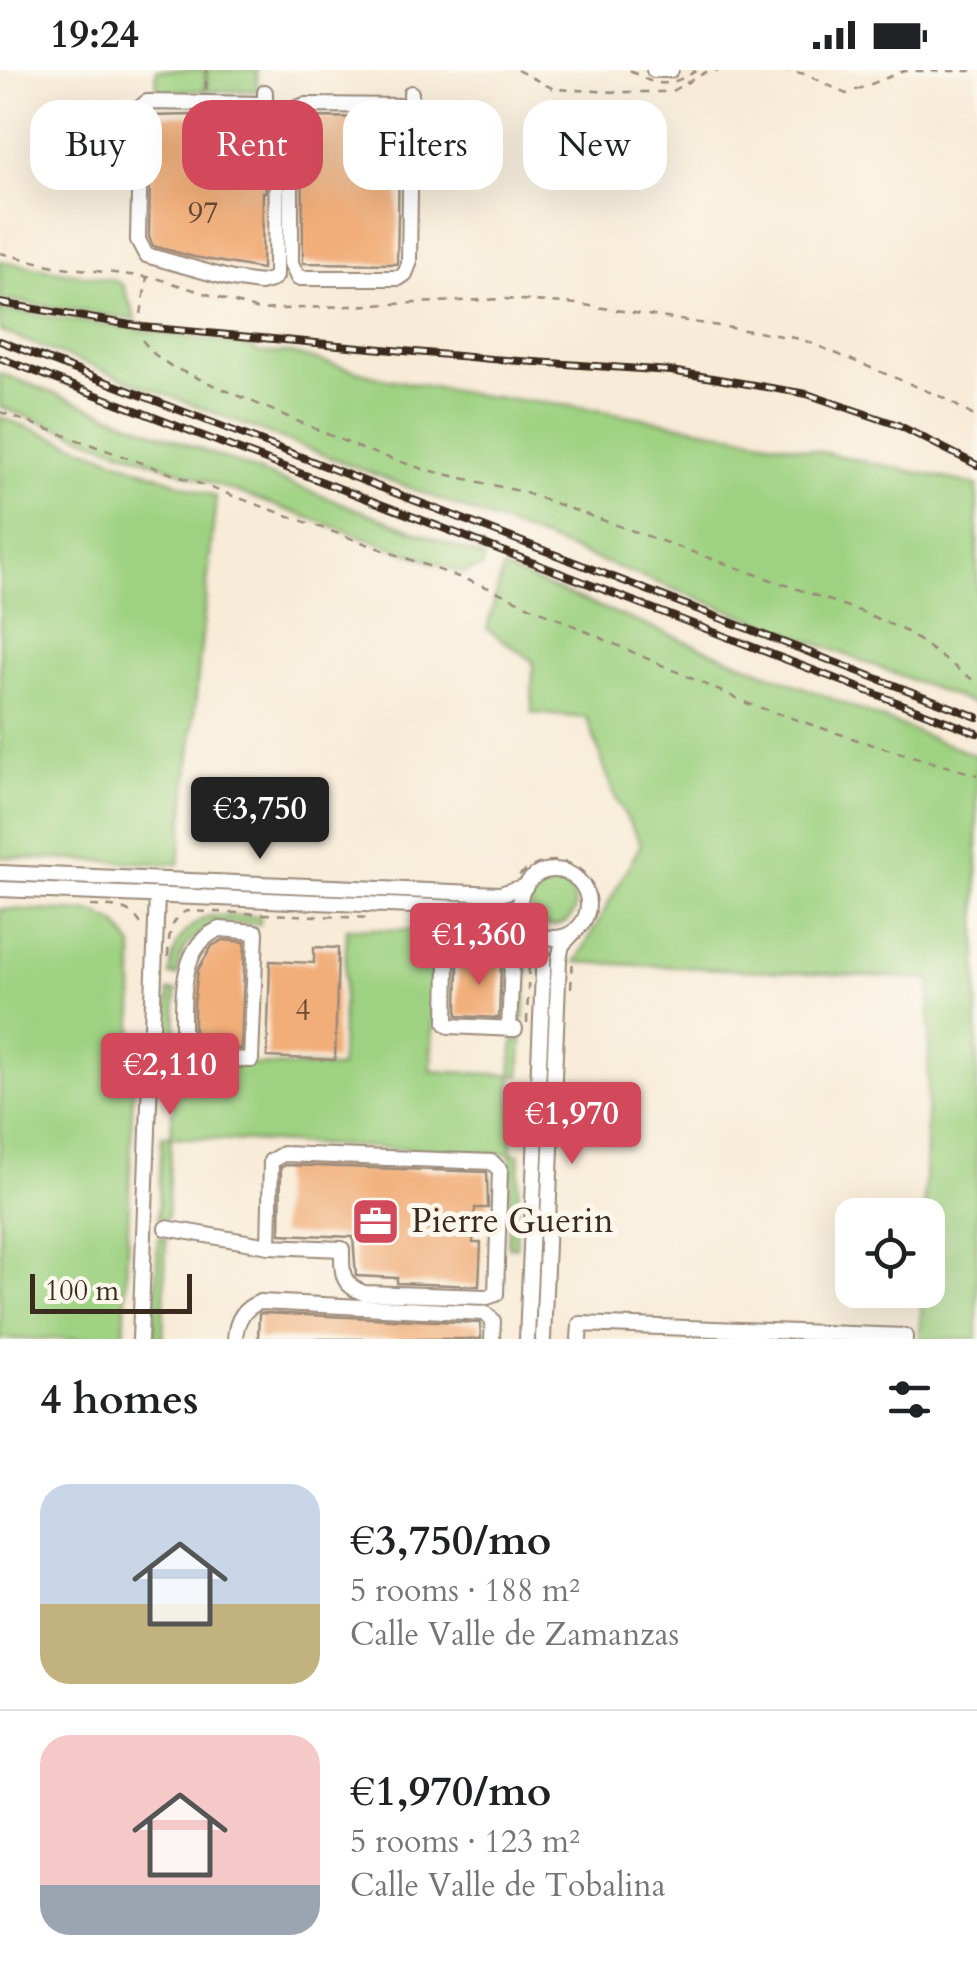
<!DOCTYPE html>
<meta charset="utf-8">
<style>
:root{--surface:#fff;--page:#f2f2f2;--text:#202124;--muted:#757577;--line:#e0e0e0;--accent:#d1495b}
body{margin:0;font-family:Cardo,serif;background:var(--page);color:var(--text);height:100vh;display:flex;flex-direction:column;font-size:38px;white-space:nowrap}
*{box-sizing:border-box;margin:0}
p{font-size:32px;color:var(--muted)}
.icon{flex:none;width:55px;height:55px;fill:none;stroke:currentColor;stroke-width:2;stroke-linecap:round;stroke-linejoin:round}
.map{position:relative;height:1269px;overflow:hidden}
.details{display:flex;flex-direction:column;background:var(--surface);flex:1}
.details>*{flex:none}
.guide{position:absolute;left:30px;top:30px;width:918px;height:90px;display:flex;gap:20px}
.tools{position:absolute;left:835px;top:1128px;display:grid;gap:20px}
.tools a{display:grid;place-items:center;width:110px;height:110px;border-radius:20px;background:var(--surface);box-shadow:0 10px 40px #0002;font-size:50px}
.scale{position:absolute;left:30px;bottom:25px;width:162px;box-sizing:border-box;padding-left:10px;border:5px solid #3b2a1e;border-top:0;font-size:28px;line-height:35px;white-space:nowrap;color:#3b2a1e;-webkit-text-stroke:8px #fbf7ec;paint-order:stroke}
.price{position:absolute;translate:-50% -85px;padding:0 22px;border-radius:10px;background:var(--accent);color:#fff;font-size:32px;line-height:65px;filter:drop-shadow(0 2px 5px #0008)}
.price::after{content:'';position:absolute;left:50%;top:60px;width:30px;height:22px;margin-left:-15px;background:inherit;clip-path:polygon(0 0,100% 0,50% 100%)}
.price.selected{background:#222;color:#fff}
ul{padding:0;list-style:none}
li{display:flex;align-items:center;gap:30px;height:250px;padding:0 40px}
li+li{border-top:2px solid var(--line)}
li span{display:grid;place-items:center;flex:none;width:280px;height:200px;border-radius:30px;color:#555}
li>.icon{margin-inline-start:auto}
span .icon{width:120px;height:120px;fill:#fffc;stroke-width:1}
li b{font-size:42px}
h2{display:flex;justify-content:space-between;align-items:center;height:120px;padding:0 40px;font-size:42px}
.pill{padding:0 35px;border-radius:30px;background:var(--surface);box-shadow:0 10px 40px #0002;font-size:35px;line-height:90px}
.pill.selected{background:var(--accent);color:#fff}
.status{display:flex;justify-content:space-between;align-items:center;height:70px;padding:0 50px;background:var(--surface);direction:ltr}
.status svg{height:28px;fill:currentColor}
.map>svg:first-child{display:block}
</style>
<div class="status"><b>19:24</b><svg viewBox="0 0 49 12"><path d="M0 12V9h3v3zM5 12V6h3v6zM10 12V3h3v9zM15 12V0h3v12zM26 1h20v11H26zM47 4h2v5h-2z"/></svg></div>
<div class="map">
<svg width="977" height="1269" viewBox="0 0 977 1269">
<rect width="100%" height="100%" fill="#fbf7ec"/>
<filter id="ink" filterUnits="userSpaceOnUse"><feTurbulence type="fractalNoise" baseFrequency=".01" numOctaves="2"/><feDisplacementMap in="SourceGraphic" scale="20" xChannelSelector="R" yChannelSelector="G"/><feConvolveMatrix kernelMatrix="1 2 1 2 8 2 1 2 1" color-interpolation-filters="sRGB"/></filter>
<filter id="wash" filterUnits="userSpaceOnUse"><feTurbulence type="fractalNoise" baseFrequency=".0048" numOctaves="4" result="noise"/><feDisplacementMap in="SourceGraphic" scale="40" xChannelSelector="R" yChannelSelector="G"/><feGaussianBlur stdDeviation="2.25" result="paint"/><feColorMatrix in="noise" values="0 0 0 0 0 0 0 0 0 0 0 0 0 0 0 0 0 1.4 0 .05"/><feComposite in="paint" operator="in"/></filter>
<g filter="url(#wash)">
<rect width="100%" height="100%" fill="#f8ebd7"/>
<!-- green -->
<path fill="#9ed181" stroke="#6c7e50" stroke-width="2.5" d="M 156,0 L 205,0 L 205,21 L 157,20 Z
M 207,0 L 257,0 L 257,21 L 207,21 Z
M 0,191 L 113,210 L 123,215 L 136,250 L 0,229 Z
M 0,239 L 248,276 L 260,283 L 291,283 L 386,309 L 485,326 L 587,338 L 764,370 L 977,415 L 977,635 L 0,261 Z
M 0,303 L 485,488 L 482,497 L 463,503 L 0,337 Z
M 0,347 L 216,427 L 179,794 L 0,787 Z
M 503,499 L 977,686 L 977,1269 L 920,1269 L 922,1220 L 928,1220 L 928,1145 L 924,1145 L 931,909 L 576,892 L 641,774 L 615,727 L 587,648 L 532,643 L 533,591 L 487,559 Z
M531 834a22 22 0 1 1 44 0a22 22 0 1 1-44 0Z
M 0,839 L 93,842 L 117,854 L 133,877 L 133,1015 L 124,1269 L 0,1269 Z
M 209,846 L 260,846 L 260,854 L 214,853 C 192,866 178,879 177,906 L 170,905 C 172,877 182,858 209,846 Z
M 437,852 L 451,853 L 451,861 L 436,861 L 431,1001 L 511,1005 L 514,969 L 522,970 L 520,1006 L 512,1006 L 512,1083 L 520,1084 L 516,1177 L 508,1177 L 511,1084 L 171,1067 L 167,1149 L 158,1148 L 162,1066 L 171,1066 L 175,992 L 166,990 L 169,921 L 176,921 L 175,991 L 340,998 L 347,858 L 435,861 Z
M 460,854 C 543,855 526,881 524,949 L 515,949 L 517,881 L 497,863 L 460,861 Z
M 549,907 L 552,908 L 537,1269 L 533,1269 Z
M 158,1168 L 166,1168 L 163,1269 L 154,1269 Z"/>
<g id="blocks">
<!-- building -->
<path fill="#f1ae79" d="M 189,45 L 263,47 L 266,122 L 263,122 L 262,199 L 194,187 L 153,176 L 149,167 L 151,46 Z
M 302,47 L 400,48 L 397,194 L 303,193 Z
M 223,870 L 245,872 L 241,979 L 194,977 L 194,934 L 198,900 L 212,876 Z
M 314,877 L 338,878 L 335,990 L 267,987 L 270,891 L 314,893 Z
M 472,887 L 498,888 L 501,895 L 499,948 L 457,946 L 458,892 L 470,893 Z
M 286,1095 L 487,1102 L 488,1138 L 475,1138 L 473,1173 L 481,1173 L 479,1216 L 397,1213 L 397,1208 L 356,1206 L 353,1167 L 280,1164 L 281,1097 Z
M 262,1243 L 480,1253 L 481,1269 L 258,1269 L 259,1244 Z"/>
</g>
</g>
<g filter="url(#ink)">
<use href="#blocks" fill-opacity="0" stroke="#9a8a7a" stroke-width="2.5"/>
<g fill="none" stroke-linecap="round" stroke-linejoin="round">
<defs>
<path id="minor" d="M 654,0 L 671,0
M 265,22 L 265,34 L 272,38 L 277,47 L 276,206 L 271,210 L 260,213 L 232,209 L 146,185 L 138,170 L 141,37 L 147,32 L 265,34
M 411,36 L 305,35 L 294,39 L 291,46 L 291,193 L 298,208 L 399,208 L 405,204 L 409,194 L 411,48 L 411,23
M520 834a34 34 0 1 1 68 0a34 34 0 1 1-68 0Z
M 0,803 L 500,824 L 526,816
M 0,819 L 484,839 L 511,843 L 531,858
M 220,859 L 256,862 L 251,990 L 183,987 C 185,946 173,877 220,859 Z
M 456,861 L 455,875 L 449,879 L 447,889 L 446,953 L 449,956 L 515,959
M 455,875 L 505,878 L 512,893 L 509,959
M 166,1158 L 269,1176 L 342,1179 C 342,1201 340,1215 364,1223 L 487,1227 L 496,1224 L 500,1100 L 492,1092 L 283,1084 L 271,1091 L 269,1176
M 140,1269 L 157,826
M 235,1269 C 236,1251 243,1238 260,1232 L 485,1243 L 493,1251 L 492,1269
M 527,1269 L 543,903 L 543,888 L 536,863
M 543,1269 L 559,889 L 562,875 L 578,858
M 579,1269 L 580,1254 L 905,1266 L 905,1269"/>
</defs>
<!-- minor casing -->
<use href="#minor" stroke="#9a8a7a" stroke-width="18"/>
<!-- path -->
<path stroke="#9a8a7a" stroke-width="2.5" stroke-dasharray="8 8" stroke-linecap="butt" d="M 517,0 L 554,19 L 617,22 L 670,22 L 706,2 L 721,0
M 630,0 C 655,18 671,17 697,0
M 781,0 L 806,4 L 846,24 L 904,1 L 977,1
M 206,19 L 206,0
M 0,183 L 54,196 L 156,208 L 258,240 L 505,229 L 578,234 L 801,269 L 944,328 L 977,348
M 141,244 L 147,207
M 142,270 L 154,284 L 172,297 L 362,379 L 423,399 L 523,422 L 865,543 L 907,562 L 977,613
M 0,342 L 489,518 L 749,634 L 870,674 L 977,705
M 519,805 C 531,797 542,790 557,791 C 590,793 607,830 589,857
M 91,836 C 113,837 132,835 143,858
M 168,887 C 169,868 168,852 186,841 L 370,848
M 571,918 L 573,886
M 527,953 L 529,886"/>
<!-- minor -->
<use href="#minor" stroke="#fff" stroke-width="14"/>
<defs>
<path id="rail" d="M 0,233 L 143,257 L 491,289 L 671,301 L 807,324 L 898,355 L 977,395
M 0,271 L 977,647
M 0,288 L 977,663"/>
</defs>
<!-- rail casing -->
<use href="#rail" stroke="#3b2a1e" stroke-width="8"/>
<!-- rail -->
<use href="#rail" stroke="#fbf7ec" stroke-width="4" stroke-dasharray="11" stroke-linecap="butt"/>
</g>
</g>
<!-- icons -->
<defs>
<symbol id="office-square" viewBox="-11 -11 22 22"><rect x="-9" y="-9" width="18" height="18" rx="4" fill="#d1495b" stroke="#fbf7ec"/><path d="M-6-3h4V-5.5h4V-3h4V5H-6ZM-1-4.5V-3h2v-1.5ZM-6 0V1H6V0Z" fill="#fff"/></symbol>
</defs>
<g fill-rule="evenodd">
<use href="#office-square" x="348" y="1124" width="55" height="55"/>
</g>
<g text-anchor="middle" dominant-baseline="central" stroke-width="10" stroke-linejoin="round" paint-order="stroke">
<!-- number labels -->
<g font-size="30" fill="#684b35">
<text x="203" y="143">97</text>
<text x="303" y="940">4</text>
</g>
<!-- poi labels -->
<g font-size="35" fill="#3b2a1e" stroke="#fbf7ec" text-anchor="start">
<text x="411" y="1151">Pierre Guerin</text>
</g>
</g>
</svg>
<div class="tools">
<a><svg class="icon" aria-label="locate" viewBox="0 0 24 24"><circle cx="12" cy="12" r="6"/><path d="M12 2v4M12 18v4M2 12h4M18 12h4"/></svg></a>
</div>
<div class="scale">100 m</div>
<b class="price selected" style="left:260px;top:792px">€3,750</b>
<b class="price" style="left:479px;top:918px">€1,360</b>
<b class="price" style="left:170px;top:1048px">€2,110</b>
<b class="price" style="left:572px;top:1097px">€1,970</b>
<div class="guide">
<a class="pill">Buy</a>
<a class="pill selected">Rent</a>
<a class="pill">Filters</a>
<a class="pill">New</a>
</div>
</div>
<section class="details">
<h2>4 homes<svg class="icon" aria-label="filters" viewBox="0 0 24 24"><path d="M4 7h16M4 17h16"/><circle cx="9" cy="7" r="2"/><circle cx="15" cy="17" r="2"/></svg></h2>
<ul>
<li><span style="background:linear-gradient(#c9d6e8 60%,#c2b280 0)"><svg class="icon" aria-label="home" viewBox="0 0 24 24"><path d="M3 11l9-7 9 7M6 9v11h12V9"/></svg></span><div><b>€3,750/mo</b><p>5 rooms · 188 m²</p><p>Calle Valle de Zamanzas</p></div></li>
<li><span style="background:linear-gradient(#f6c9c9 75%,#9aa5b1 0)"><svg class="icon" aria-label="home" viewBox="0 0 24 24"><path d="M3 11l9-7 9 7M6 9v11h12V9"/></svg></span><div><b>€1,970/mo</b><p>5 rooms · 123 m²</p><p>Calle Valle de Tobalina</p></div></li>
</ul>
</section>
